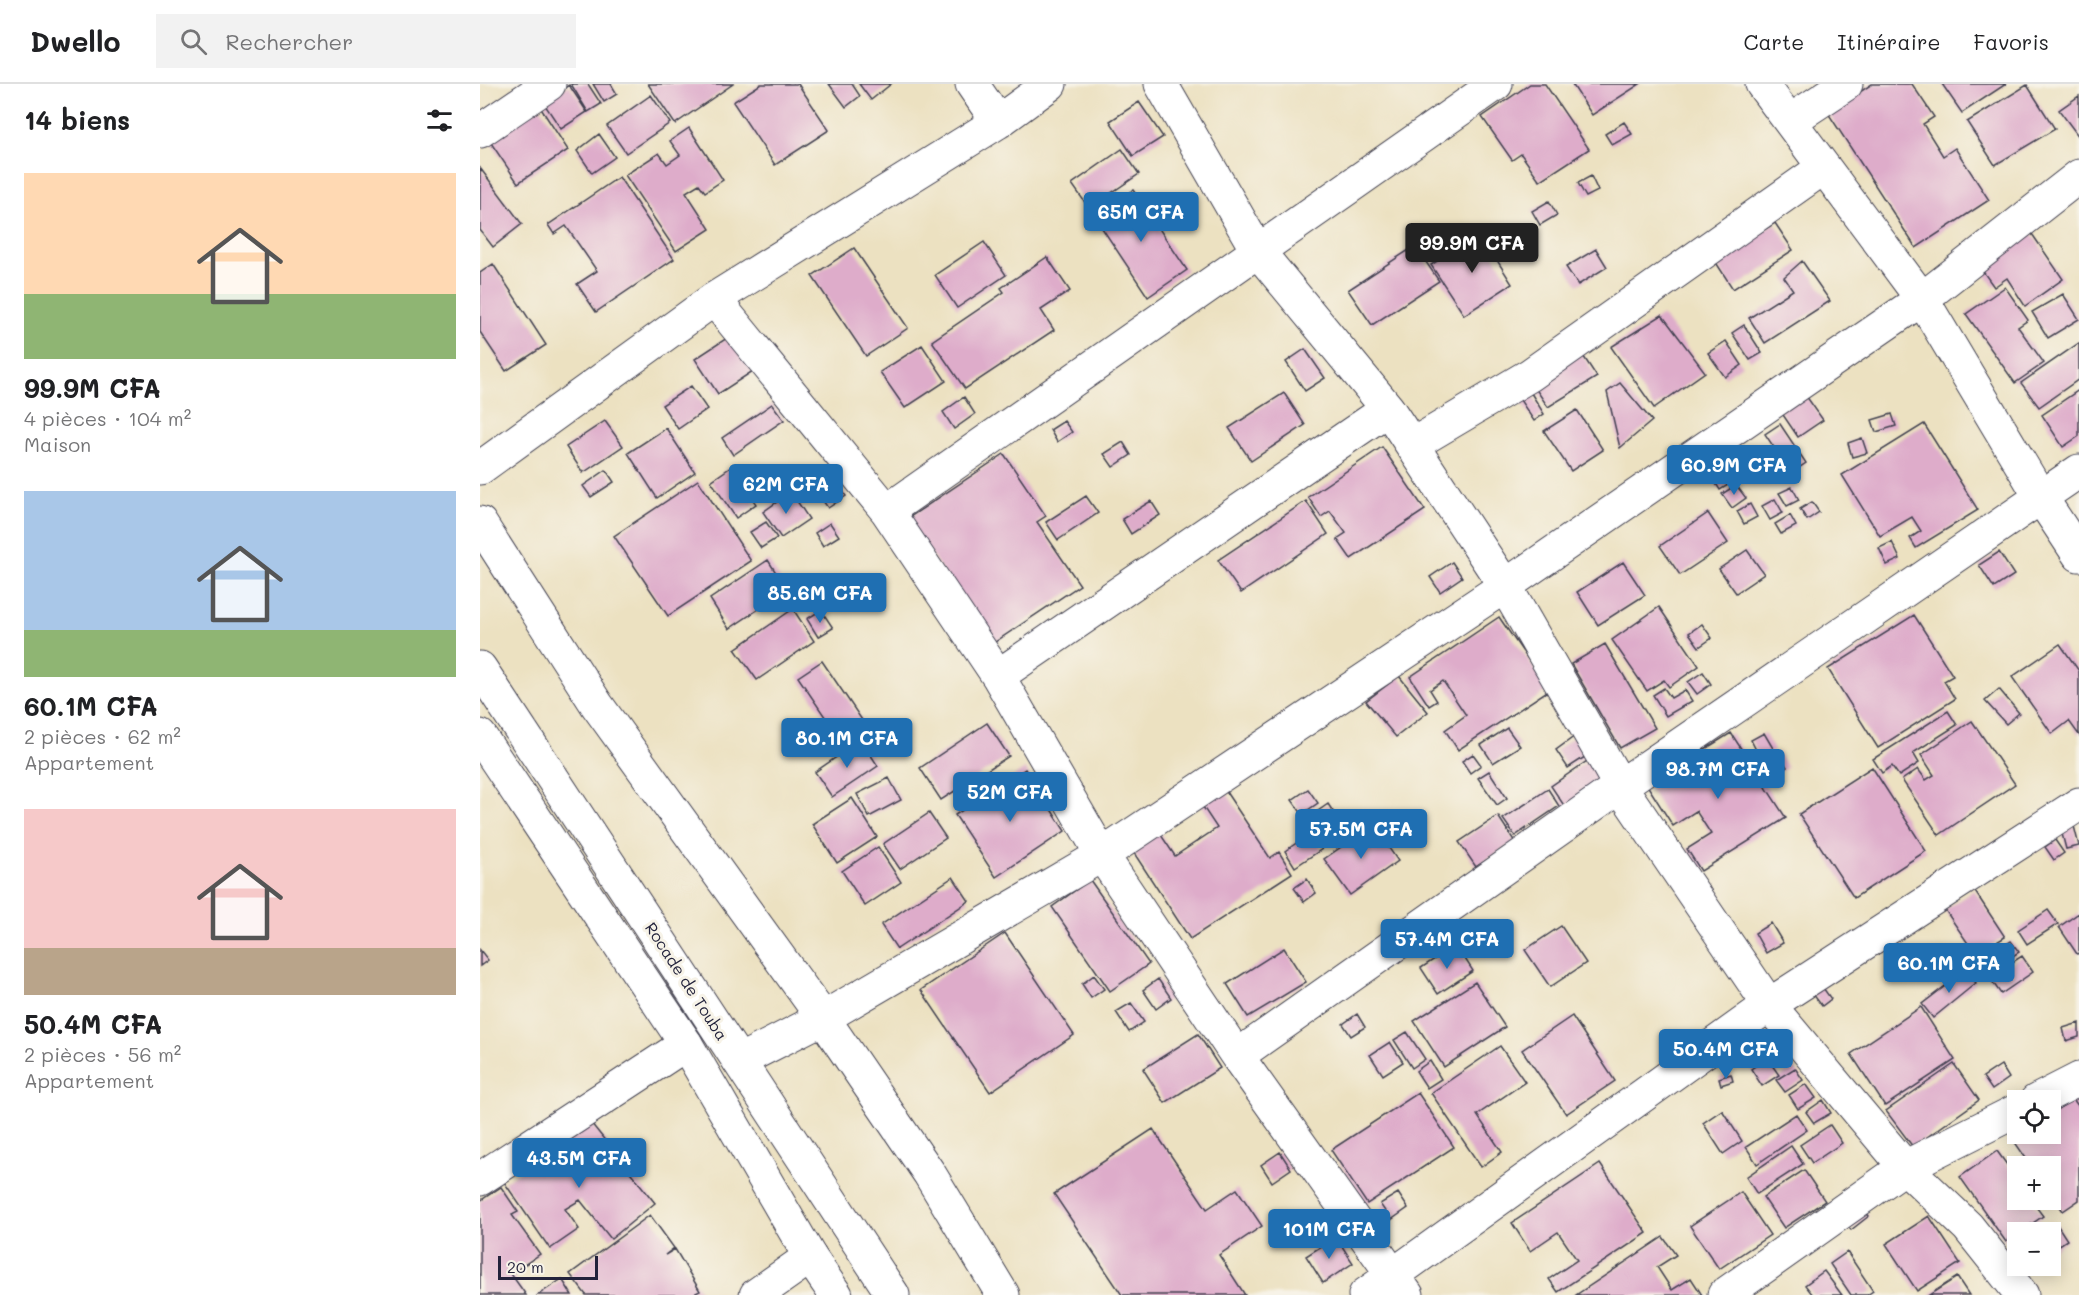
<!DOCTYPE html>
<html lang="fr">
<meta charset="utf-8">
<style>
:root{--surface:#fff;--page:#f2f2f2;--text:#202124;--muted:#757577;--line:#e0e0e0;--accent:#1f6fb2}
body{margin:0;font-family:Mali,sans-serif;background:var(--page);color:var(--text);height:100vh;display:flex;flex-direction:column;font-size:22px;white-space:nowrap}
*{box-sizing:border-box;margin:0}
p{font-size:20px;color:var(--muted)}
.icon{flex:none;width:33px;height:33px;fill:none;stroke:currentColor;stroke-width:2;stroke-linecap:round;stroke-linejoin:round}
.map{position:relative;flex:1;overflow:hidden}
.sheet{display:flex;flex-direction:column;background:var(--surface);width:480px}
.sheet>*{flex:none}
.buttons{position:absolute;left:1527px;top:1006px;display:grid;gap:12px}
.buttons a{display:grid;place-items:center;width:54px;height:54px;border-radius:0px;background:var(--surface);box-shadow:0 3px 15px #0003;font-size:30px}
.scale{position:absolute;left:18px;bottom:15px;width:100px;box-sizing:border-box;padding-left:6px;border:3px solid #22223b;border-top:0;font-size:16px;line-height:21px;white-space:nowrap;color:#22223b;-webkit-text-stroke:4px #f7f3e8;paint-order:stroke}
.price{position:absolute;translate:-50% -51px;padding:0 14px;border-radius:6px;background:var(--accent);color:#fff;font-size:20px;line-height:39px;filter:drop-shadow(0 2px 3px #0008)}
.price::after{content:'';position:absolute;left:50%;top:36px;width:18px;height:14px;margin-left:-9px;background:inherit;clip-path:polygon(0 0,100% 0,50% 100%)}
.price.on{background:#222;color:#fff}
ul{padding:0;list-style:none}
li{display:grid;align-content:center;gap:12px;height:318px;padding:0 24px}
li span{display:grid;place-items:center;height:186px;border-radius:0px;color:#555}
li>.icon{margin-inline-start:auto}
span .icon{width:108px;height:108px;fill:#fffc;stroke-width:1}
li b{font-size:26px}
h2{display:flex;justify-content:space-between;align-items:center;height:72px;padding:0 24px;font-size:26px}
header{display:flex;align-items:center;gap:36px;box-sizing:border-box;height:84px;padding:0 30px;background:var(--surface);border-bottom:2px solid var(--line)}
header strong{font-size:28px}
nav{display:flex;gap:33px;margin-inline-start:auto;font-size:21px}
.search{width:420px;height:54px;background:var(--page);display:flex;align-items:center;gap:15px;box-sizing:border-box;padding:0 21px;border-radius:0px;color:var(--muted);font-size:22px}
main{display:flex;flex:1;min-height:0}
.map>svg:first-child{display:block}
</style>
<header>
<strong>Dwello</strong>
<div class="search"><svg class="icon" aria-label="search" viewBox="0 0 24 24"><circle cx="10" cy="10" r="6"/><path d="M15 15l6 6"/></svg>Rechercher</div>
<nav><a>Carte</a><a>Itinéraire</a><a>Favoris</a></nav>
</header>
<main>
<section class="sheet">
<h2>14 biens<svg class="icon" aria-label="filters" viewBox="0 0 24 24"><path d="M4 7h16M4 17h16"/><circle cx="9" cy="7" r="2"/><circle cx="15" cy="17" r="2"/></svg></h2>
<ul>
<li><span style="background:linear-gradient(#ffd9b3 65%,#8fb573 0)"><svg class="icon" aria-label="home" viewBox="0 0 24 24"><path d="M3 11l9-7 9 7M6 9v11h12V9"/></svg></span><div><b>99.9M CFA</b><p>4 pièces · 104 m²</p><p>Maison</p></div></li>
<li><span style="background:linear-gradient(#a9c7e8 75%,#8fb573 0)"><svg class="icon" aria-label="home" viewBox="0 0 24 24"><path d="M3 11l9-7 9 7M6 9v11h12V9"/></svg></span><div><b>60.1M CFA</b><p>2 pièces · 62 m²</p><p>Appartement</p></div></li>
<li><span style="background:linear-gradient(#f6c9c9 75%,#b9a48a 0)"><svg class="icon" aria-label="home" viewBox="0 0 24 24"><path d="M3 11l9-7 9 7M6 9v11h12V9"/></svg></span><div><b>50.4M CFA</b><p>2 pièces · 56 m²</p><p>Appartement</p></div></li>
</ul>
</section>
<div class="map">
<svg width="1599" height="1211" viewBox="0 0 1599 1211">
<rect width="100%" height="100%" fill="#f7f3e8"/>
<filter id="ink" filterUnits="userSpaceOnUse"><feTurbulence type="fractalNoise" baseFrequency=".0167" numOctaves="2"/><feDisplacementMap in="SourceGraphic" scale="12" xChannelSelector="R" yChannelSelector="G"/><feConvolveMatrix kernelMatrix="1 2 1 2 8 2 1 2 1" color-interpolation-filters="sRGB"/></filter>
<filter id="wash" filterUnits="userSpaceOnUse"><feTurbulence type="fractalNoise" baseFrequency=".008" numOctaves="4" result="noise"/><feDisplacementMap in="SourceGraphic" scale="24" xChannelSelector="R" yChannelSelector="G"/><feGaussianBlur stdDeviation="1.35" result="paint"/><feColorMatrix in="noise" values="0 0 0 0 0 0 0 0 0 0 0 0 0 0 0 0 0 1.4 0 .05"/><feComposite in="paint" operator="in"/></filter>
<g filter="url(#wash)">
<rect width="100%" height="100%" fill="#ece1c1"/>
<g id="blocks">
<!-- building -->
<path fill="#deacca" d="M 91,0 L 108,0 L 121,20 L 108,28 Z
M 113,0 L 131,0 L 137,10 L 124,18 Z
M 168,0 L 253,0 L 195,40 Z
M 281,0 L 318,0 L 349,46 L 295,81 L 253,18 Z
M 349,0 L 372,0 L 380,12 L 366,23 Z
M 379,0 L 411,0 L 391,16 Z
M 1050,0 L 1065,0 L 1109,65 L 1060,97 L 1041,70 L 1032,76 L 1002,33 Z
M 1092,0 L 1160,0 L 1112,31 Z
M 1392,0 L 1432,0 L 1454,33 L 1443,40 L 1463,72 L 1475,64 L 1509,116 L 1436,164 L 1348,29 Z
M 1462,0 L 1526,0 L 1482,29 Z
M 89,1 L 107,28 L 81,45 L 63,18 Z
M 1547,1 L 1575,45 L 1515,81 L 1487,38 Z
M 171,11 L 190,39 L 146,69 L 127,42 Z
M 1599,12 L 1599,53 L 1579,26 Z
M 659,18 L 683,53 L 653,72 L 630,37 Z
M 60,23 L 88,66 L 38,99 L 9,56 Z
M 1144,38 L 1152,50 L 1132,61 L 1125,50 Z
M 209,44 L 243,96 L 225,108 L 219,100 L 206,108 L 230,145 L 196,167 L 145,91 L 179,69 L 187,80 L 200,71 L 190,57 Z
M 119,50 L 135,73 L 112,89 L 97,67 Z
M 642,65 L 659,90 L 609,124 L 592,100 Z
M 0,84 L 42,140 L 13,163 L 0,146 Z
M 1111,92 L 1118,107 L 1106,113 L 1098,99 Z
M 139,93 L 194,175 L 116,228 L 97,200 L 117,187 L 86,142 L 74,150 L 68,141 Z
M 653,106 L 707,186 L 668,213 L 614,132 Z
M 1069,117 L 1077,131 L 1060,141 L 1052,127 Z
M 1295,139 L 1313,166 L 1253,205 L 1235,177 Z
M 1550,147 L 1583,195 L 1545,222 L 1527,194 L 1514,203 L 1499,182 Z
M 1000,149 L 1032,200 L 984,231 L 951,181 Z
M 504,158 L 526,191 L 477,224 L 455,191 Z
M 935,162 L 959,197 L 892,241 L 868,206 Z
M 374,164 L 428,244 L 386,272 L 332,192 Z
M 1116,165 L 1127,183 L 1098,201 L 1086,183 Z
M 567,173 L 590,207 L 561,226 L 574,246 L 485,305 L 452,257 L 524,208 L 521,204 Z
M 1322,177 L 1350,217 L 1285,259 L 1269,234 L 1313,206 L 1304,193 Z
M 13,180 L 66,261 L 26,287 L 0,248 L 0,189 Z
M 1525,203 L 1548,236 L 1538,243 L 1564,279 L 1535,299 L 1486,230 Z
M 1583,210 L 1599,235 L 1568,254 L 1552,228 Z
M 1182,231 L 1225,288 L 1174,324 L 1131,263 Z
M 1264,241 L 1282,269 L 1270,276 L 1252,249 Z
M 250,252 L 273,287 L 238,310 L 215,275 Z
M 1246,257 L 1262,281 L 1245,293 L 1228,269 Z
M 1599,259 L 1599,295 L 1559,323 L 1541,299 Z
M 442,261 L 466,297 L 425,324 L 400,288 Z
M 1098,264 L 1117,293 L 1068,323 L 1049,295 Z
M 825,265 L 845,294 L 825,307 L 806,278 Z
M 1140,299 L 1172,337 L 1140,364 L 1127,308 Z
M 211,302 L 227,325 L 198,345 L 182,321 Z
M 1599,306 L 1599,352 L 1583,363 L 1562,331 Z
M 804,309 L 825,341 L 771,377 L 749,344 Z
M 1051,309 L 1064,330 L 1054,337 L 1040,316 Z
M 1324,309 L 1343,336 L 1318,353 L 1299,325 Z
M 484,313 L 495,330 L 474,345 L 463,328 Z
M 292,320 L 304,336 L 253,371 L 242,354 Z
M 1097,326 L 1123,366 L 1091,387 L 1064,347 Z
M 1412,330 L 1416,342 L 1396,348 L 1392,336 Z
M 125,337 L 143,362 L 103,389 L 86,363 Z
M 584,337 L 592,348 L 577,358 L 570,346 Z
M 1300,340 L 1326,379 L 1311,389 L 1285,350 Z
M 1444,340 L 1498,426 L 1436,464 L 1430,454 L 1441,447 L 1432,433 L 1400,452 L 1362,391 Z
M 186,344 L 215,388 L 177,414 L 148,369 Z
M 1382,354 L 1387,369 L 1372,373 L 1368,359 Z
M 643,358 L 651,371 L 633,383 L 624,370 Z
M 902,363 L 945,426 L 871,475 L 857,455 L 866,449 L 850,427 L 841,433 L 828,413 Z
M 524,370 L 566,432 L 557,438 L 600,501 L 512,560 L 427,435 Z
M 1247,381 L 1256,396 L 1240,406 L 1231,392 Z
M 251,383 L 276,420 L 256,434 L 231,397 Z
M 126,386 L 134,398 L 111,413 L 103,402 Z
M 218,396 L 271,477 L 188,532 L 134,452 Z
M 357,399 L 366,412 L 348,424 L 339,411 Z
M 1256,401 L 1266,414 L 1252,424 L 1242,410 Z
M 1312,403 L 1319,416 L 1307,422 L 1299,409 Z
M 311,408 L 329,435 L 301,454 L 283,428 Z
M 606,412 L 618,429 L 578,456 L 566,438 Z
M 1295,415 L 1303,429 L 1290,436 L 1282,422 Z
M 671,417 L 680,431 L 651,450 L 642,435 Z
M 826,417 L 848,450 L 761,509 L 738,476 Z
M 1332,418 L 1339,428 L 1327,436 L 1320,425 Z
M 1270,420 L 1277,433 L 1264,440 L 1257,427 Z
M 1228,429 L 1248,459 L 1200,491 L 1180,462 Z
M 1310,431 L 1316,442 L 1301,450 L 1295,440 Z
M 286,438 L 297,454 L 281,464 L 270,448 Z
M 350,439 L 359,452 L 343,462 L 335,449 Z
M 1412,458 L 1420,475 L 1407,481 L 1399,464 Z
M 1267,466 L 1284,490 L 1256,509 L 1239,485 Z
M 1519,468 L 1534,491 L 1514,504 L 1499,481 Z
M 288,476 L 307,506 L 249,545 L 230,515 Z
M 972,478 L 982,493 L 960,508 L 950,493 Z
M 1143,478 L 1165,511 L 1118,541 L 1097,508 Z
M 1179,523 L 1219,582 L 1189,603 L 1184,596 L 1167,607 L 1132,556 Z
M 313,525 L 334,557 L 277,596 L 255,565 Z
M 341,526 L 353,544 L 338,553 L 327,535 Z
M 1434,531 L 1473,592 L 1464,597 L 1475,615 L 1398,664 L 1348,585 Z
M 1019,533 L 1069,606 L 978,666 L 965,646 L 986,631 L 963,597 L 950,606 L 957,617 L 949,622 L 930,593 Z
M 1222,540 L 1232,554 L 1219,563 L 1209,549 Z
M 1125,560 L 1175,644 L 1140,664 L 1091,580 Z
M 1580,560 L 1599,587 L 1599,651 L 1589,637 L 1572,650 L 1532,593 Z
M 342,577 L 386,642 L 362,658 L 318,593 Z
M 1223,588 L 1231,600 L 1217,610 L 1208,598 Z
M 919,592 L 948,628 L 916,653 L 886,617 Z
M 1184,604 L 1191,614 L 1205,606 L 1212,617 L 1186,632 L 1173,611 Z
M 1519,605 L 1539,629 L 1526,640 L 1505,617 Z
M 1468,627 L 1477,641 L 1433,669 L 1439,679 L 1419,692 L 1412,682 L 1402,689 L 1393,675 Z
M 1492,637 L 1535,700 L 1459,751 L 1422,696 L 1438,685 L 1446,696 L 1454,691 L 1441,671 Z
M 507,639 L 529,672 L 461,716 L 440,684 Z
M 1027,644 L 1040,662 L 1013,679 L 1001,661 Z
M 1251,649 L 1306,734 L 1221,787 L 1207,765 L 1231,750 L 1216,727 L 1193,742 L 1167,701 Z
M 1284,649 L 1294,666 L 1280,674 L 1271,656 Z
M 1095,652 L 1108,671 L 1088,684 L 1076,666 Z
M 381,656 L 398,682 L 352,713 L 335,688 Z
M 1297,668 L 1307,683 L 1295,691 L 1285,676 Z
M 993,670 L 1001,681 L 990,689 L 982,677 Z
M 1110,675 L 1124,696 L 1085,723 L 1071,702 Z
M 1392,683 L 1446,767 L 1374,814 L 1319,730 Z
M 545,685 L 585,747 L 516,793 L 475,731 Z
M 1009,687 L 1027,714 L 1017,721 L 998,694 Z
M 409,694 L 421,716 L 389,733 L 377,710 Z
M 744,705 L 790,774 L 799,768 L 812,789 L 710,855 L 652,766 L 679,748 L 695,772 L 737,744 L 721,720 Z
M 828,705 L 838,719 L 822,730 L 812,716 Z
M 1068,705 L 1079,722 L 1035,752 L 1023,735 Z
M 372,714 L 397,753 L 357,779 L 332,740 Z
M 848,720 L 862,741 L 842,754 L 828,734 Z
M 449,729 L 466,754 L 420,785 L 403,760 Z
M 1018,732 L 1035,758 L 996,783 L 979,758 Z
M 893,741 L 918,777 L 870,811 L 844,775 Z
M 1594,742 L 1599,762 L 1586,765 L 1581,746 Z
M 831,749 L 842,765 L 815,783 L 805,767 Z
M 1575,756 L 1584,769 L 1574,776 L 1565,763 Z
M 398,763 L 421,798 L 385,822 L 362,787 Z
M 473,793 L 489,817 L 417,865 L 401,841 Z
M 827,795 L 836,809 L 824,818 L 814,804 Z
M 610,796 L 669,880 L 630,907 L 572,823 Z
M 1494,806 L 1525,853 L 1496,871 L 1465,826 Z
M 1568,826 L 1578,840 L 1547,860 L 1538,846 Z
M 1599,829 L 1599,869 L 1597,870 L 1579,843 Z
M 1291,839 L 1303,859 L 1286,869 L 1275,849 Z
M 1081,842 L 1106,879 L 1070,903 L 1045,866 Z
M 525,849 L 594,951 L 510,1008 L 441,906 Z
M 1531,857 L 1539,868 L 1511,886 L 1504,875 Z
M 976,861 L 993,887 L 958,910 L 941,884 Z
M 804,864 L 826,898 L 768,933 L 747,900 Z
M 0,866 L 8,876 L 0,882 Z
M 1542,872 L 1553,888 L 1521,910 L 1509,893 Z
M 1486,886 L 1496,899 L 1453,934 L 1442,920 Z
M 614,891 L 624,905 L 611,914 L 602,900 Z
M 1336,894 L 1351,915 L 1342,922 L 1326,901 Z
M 678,895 L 691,914 L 676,925 L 663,906 Z
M 995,898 L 1025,943 L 964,983 L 934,937 Z
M 651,919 L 664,938 L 649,948 L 636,928 Z
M 1441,923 L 1475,976 L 1405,1022 L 1371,970 Z
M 877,930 L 885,943 L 871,952 L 863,940 Z
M 1092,932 L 1135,997 L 1086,1030 L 1042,966 Z
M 1599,939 L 1599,953 L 1586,957 L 1583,944 Z
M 927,948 L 945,975 L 932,984 L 914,956 Z
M 718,950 L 740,984 L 685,1019 L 663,985 Z
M 910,958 L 923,978 L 903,991 L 890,971 Z
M 1020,962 L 1045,998 L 997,1031 L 1022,1068 L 1001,1083 L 951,1009 Z
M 1287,974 L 1299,991 L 1282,1002 L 1271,985 Z
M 950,977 L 961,995 L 947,1004 L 936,987 Z
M 1474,980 L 1499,1016 L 1433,1063 L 1406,1027 Z
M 1521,981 L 1529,994 L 1512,1006 L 1503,993 Z
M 1315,984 L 1323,996 L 1305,1008 L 1296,996 Z
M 1251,990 L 1253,997 L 1241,1001 L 1239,994 Z
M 1326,1000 L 1336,1014 L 1318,1025 L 1309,1011 Z
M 938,1009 L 974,1063 L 887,1120 L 851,1066 Z
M 1593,1015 L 1599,1023 L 1599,1116 L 1583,1127 L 1570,1109 L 1570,1083 L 1552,1083 L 1534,1057 L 1543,1050 L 1570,1050 L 1570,1030 Z
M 1343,1016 L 1351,1029 L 1334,1039 L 1326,1028 Z
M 1242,1026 L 1262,1057 L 1243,1070 L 1223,1039 Z
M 1316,1030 L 1327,1046 L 1277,1080 L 1266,1063 Z
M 111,1039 L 175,1119 L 131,1155 L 100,1116 L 85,1125 L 99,1145 L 70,1165 L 24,1098 L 52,1078 L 55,1081 L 69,1073 Z
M 1350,1041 L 1362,1059 L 1332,1079 L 1320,1061 Z
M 673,1045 L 727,1125 L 757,1105 L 782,1142 L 739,1171 L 765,1211 L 642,1211 L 574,1110 Z
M 1311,1062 L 1323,1080 L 1277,1110 L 1266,1093 Z
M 1517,1067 L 1538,1096 L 1538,1116 L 1551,1116 L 1563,1132 L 1526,1158 L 1480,1093 Z
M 800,1068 L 811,1085 L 792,1098 L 781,1081 Z
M 1120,1080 L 1167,1149 L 1078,1208 L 1069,1195 L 1097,1176 L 1078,1148 L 1050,1167 L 1032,1139 Z
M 1324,1086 L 1345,1117 L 1304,1144 L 1283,1113 Z
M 21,1103 L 38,1128 L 32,1131 L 60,1170 L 31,1190 L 46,1211 L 0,1211 L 0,1117 Z
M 1261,1108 L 1290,1151 L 1239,1185 L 1210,1142 Z
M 918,1109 L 928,1124 L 911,1136 L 900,1120 Z
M 1384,1126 L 1389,1132 L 1371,1146 L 1366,1141 Z
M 170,1131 L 194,1164 L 185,1171 L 195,1165 L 220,1207 L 212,1211 L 106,1211 L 90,1190 Z
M 1449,1132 L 1480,1179 L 1437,1207 L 1406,1160 Z
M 1576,1139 L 1587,1156 L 1570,1167 L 1570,1149 L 1561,1149 Z
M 856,1153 L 873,1179 L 843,1199 L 826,1172 Z
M 1183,1153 L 1196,1171 L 1177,1183 L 1192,1206 L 1211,1194 L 1222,1211 L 1096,1211 Z
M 1538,1164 L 1538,1182 L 1548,1182 L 1538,1188 L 1527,1171 Z
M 1367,1168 L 1393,1207 L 1387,1211 L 1371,1211 L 1350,1180 Z
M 1344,1187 L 1362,1211 L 1333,1211 L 1325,1201 Z
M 1477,1193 L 1489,1211 L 1449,1211 Z
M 82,1195 L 92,1211 L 58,1211 Z"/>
</g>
</g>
<g filter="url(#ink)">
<use href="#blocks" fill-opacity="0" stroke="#403f4f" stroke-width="1.5"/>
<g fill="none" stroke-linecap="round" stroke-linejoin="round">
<defs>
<path id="minor" d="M 492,0 L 518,38
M 681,0 L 777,166 L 908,325 L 1025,502 L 1140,702 L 1289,921 L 1425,1083 L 1488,1143 L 1542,1211
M 1282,0 L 1442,215 L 1560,412 L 1599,471
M 1310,37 L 1366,0
M 0,47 L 69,0
M 234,215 L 407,427 L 518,592 L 622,771 L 757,972 L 927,1211
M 932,361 L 1050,291 L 1343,84
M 0,384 L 234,215 L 518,38 L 570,0
M 407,427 L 1016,0
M 0,439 L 117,621 L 343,934 L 449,1089 L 523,1211
M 518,592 L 908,325
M 757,972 L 1140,702 L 1599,387
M 259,977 L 343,934 L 622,771 L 1025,502 L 1442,215 L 1599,92
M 1556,1017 L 1599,995
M 0,1095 L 206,960
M 276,1211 L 330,1173
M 885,1211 L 1289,921 L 1599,720
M 1244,1211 L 1425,1083 L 1538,1026"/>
<path id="major" d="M 0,584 L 413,1211
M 0,652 L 206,960 L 330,1173 L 356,1211"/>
</defs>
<!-- minor casing -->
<use href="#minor" stroke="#403f4f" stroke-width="35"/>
<!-- major casing -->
<use href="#major" stroke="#403f4f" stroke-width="35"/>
<!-- minor -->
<use href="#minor" stroke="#fff" stroke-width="33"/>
<!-- major -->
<use href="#major" stroke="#fff" stroke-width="33"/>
</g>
</g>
<g text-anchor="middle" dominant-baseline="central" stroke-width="6" stroke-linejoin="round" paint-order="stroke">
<!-- street labels -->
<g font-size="16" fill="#22223b" stroke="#f7f3e8">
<text transform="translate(207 897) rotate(57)">Rocade de Touba</text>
</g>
</g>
</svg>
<div class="buttons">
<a><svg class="icon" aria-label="locate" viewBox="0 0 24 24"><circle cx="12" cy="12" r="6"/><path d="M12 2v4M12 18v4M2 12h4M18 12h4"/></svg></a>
<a>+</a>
<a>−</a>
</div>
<div class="scale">20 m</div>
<b class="price" style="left:661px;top:159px">65M CFA</b>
<b class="price on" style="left:992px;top:190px">99.9M CFA</b>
<b class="price" style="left:1254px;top:412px">60.9M CFA</b>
<b class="price" style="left:306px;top:431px">62M CFA</b>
<b class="price" style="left:340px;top:540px">85.6M CFA</b>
<b class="price" style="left:367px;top:685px">80.1M CFA</b>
<b class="price" style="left:1238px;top:716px">98.7M CFA</b>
<b class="price" style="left:530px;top:739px">52M CFA</b>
<b class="price" style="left:881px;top:776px">57.5M CFA</b>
<b class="price" style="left:967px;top:886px">57.4M CFA</b>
<b class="price" style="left:1469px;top:910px">60.1M CFA</b>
<b class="price" style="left:1246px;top:996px">50.4M CFA</b>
<b class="price" style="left:99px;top:1105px">43.5M CFA</b>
<b class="price" style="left:849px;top:1176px">101M CFA</b>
</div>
</main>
